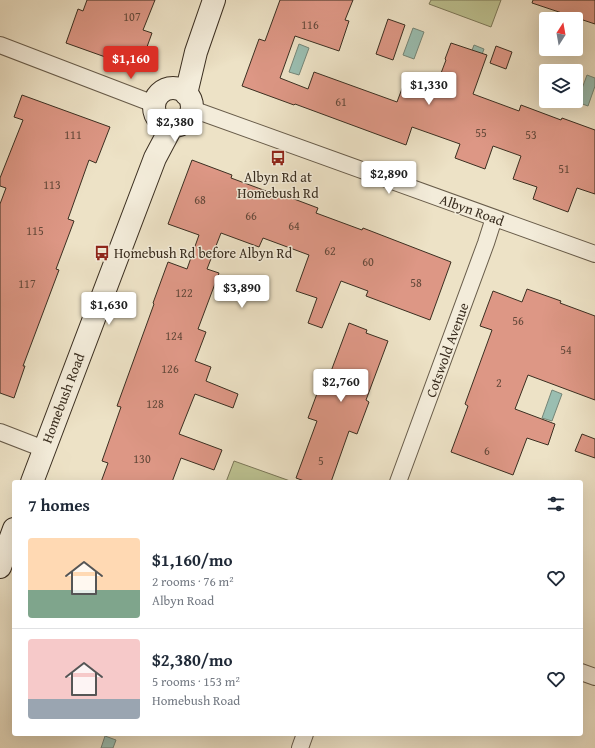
<!DOCTYPE html>
<meta charset="utf-8">
<style>
:root{--surface:#fff;--page:#f2f2f3;--text:#1f2937;--muted:#747a83;--line:#e0e1e3;--accent:#d93025}
body{margin:0;font-family:"Gentium Book Plus",serif;background:var(--page);color:var(--text);height:100vh;display:flex;flex-direction:column;font-size:15px;white-space:nowrap}
*{box-sizing:border-box;margin:0}
p{font-size:13px;color:var(--muted)}
.icon{flex:none;width:22px;height:22px;fill:none;stroke:currentColor;stroke-width:2;stroke-linecap:round;stroke-linejoin:round}
.map{position:relative;flex:1;overflow:hidden}
.drawer{position:absolute;left:12px;top:480px;width:571px;height:256px;display:flex;flex-direction:column;background:var(--surface);border-radius:4px;box-shadow:0 4px 16px #0002}
.drawer>*{flex:none}
.needle{width:26px;rotate:11deg}
.fabs{position:absolute;left:539px;top:12px;display:grid;gap:8px}
.fabs a{display:grid;place-items:center;width:44px;height:44px;border-radius:4px;background:var(--surface);box-shadow:0 4px 16px #0002;font-size:20px}
.price{position:absolute;translate:-50% -34px;padding:0 9px;border-radius:4px;background:#fff;color:#222;font-size:13px;line-height:26px;filter:drop-shadow(0 1px 2px #0008)}
.price::after{content:'';position:absolute;left:50%;top:24px;width:12px;height:9px;margin-left:-6px;background:inherit;clip-path:polygon(0 0,100% 0,50% 100%)}
.price.active{background:var(--accent);color:#fff}
ul{padding:0;list-style:none}
li{display:flex;align-items:center;gap:12px;height:100px;padding:0 16px}
li+li{border-top:1px solid var(--line)}
li span{display:grid;place-items:center;flex:none;width:112px;height:80px;border-radius:4px;color:#555}
li>.icon{margin-inline-start:auto}
span .icon{width:48px;height:48px;fill:#fffc;stroke-width:1}
li b{font-size:17px}
h2{display:flex;justify-content:space-between;align-items:center;height:48px;padding:0 16px;font-size:17px}
.map>svg:first-child{display:block}
</style>
<div class="map">
<svg width="595" height="748" viewBox="0 0 595 748">
<rect width="100%" height="100%" fill="#ede2c6"/>
<filter id="stains"><feTurbulence type="fractalNoise" baseFrequency=".005" numOctaves="4"/><feColorMatrix values="0 0 0 0 .2 0 0 0 0 .09 0 0 0 0 .02 0 0 0 .5 -.17"/></filter>
<radialGradient id="worn" r=".72"><stop offset=".6" stop-color="#630" stop-opacity="0"/><stop offset="1" stop-color="#630" stop-opacity=".3"/></radialGradient>
<!-- green -->
<path fill="#bdc291" stroke="#7c7859" d="M 431,0 L 501,0 L 491,27 L 429,4 Z
M 234,461 L 293,482 L 226,482 Z"/>
<!-- water -->
<path fill="#9abeb1" stroke="#748577" d="M 413,28 L 424,32 L 414,59 L 403,55 Z
M 299,44 L 309,48 L 299,75 L 289,72 Z
M 474,45 L 484,49 L 474,76 L 464,72 Z
M 587,75 L 595,78 L 595,86 L 588,106 L 577,102 Z
M 552,390 L 562,394 L 552,421 L 542,418 Z
M 105,736 L 116,740 L 113,748 L 101,748 Z"/>
<!-- building -->
<path fill="#dd9785" stroke="#3b2f21" d="M 87,0 L 155,0 L 143,30 L 152,33 L 139,69 L 66,43 L 78,9 L 83,11 Z
M 280,0 L 353,0 L 345,20 L 349,21 L 339,51 L 295,36 L 280,78 L 308,89 L 314,72 L 397,102 L 406,78 L 435,89 L 446,60 L 445,59 L 451,43 L 487,55 L 473,94 L 519,111 L 521,105 L 561,120 L 562,118 L 595,130 L 595,194 L 577,188 L 568,212 L 533,199 L 537,187 L 513,179 L 521,156 L 493,146 L 485,169 L 455,158 L 460,144 L 412,127 L 406,145 L 295,104 L 294,105 L 242,86 L 259,39 L 265,41 Z
M 533,0 L 595,0 L 595,24 L 532,3 Z
M 388,19 L 405,25 L 393,60 L 376,54 Z
M 496,46 L 512,52 L 506,69 L 490,63 Z
M 22,95 L 110,127 L 96,163 L 89,160 L 68,219 L 74,221 L 56,269 L 59,270 L 23,366 L 25,366 L 14,398 L 0,393 L 0,204 L 6,188 L 0,186 L 0,178 L 23,120 L 14,117 Z
M 192,160 L 232,175 L 231,178 L 285,198 L 286,196 L 318,208 L 316,213 L 362,230 L 363,228 L 451,262 L 430,320 L 366,296 L 368,291 L 341,281 L 322,328 L 308,323 L 317,298 L 296,291 L 309,255 L 263,238 L 259,247 L 221,233 L 207,269 L 219,273 L 198,329 L 206,332 L 195,361 L 211,367 L 206,381 L 238,394 L 233,408 L 195,394 L 179,434 L 222,450 L 214,470 L 181,458 L 172,482 L 101,482 L 108,463 L 102,461 L 121,407 L 117,406 L 154,304 L 153,303 L 168,262 L 187,269 L 199,235 L 168,224 Z
M 527,289 L 561,301 L 560,303 L 595,316 L 595,400 L 528,375 L 515,409 L 555,424 L 548,445 L 527,438 L 513,475 L 451,452 L 468,406 L 465,404 L 492,330 L 480,326 L 493,291 L 522,302 Z
M 349,323 L 367,330 L 366,333 L 388,341 L 366,400 L 369,402 L 357,434 L 349,431 L 331,482 L 307,482 L 296,478 L 317,421 L 308,418 L 325,372 L 330,374 Z
M 582,434 L 595,439 L 595,458 L 575,451 Z"/>
<g fill="none" stroke-linecap="round" stroke-linejoin="round">
<defs>
<path id="minor" d="M 0,45 L 154,104
M 192,109 L 595,254
M 0,432 L 44,449
M 398,482 L 486,243 L 494,218
M 581,672 L 595,677
M 300,748 L 305,734"/>
<path id="secondary" d="M154 107a19 19 0 1 1 38 0a19 19 0 1 1-38 0Z
M 186,94 L 196,52 L 214,0
M 32,482 L 155,158 L 172,126
M 0,567 L 14,529"/>
</defs>
<!-- minor casing -->
<use href="#minor" stroke="#685c4a" stroke-width="18"/>
<!-- secondary casing -->
<use href="#secondary" stroke="#3b2f21" stroke-width="24"/>
<!-- minor -->
<use href="#minor" stroke="#f3ecda" stroke-width="16"/>
<!-- secondary -->
<use href="#secondary" stroke="#f3ecda" stroke-width="22"/>
</g>
<!-- icons -->
<defs>
<symbol id="bus-bare" viewBox="-9 -9 18 18"><path d="M-5-6H5V4H4V6H2V4H-2V6H-4V4H-5ZM-3.5-4V0h7V-4ZM-3.5 1.2v1.5H-2V1.2ZM2 1.2v1.5H3.5V1.2Z" fill="#8f2418" stroke="#f3ecda" stroke-width="2.5" paint-order="stroke"/></symbol>
</defs>
<g fill-rule="evenodd">
<use href="#bus-bare" x="267" y="147" width="22" height="22"/>
<use href="#bus-bare" x="91" y="242" width="22" height="22"/>
</g>
<g text-anchor="middle" dominant-baseline="central" stroke-width="3" stroke-linejoin="round" paint-order="stroke">
<!-- number labels -->
<g font-size="12" fill="#64493a">
<text x="132" y="16">107</text>
<text x="310" y="24">116</text>
<text x="341" y="101">61</text>
<text x="481" y="132">55</text>
<text x="73" y="134">111</text>
<text x="531" y="134">53</text>
<text x="564" y="168">51</text>
<text x="52" y="184">113</text>
<text x="200" y="199">68</text>
<text x="251" y="215">66</text>
<text x="294" y="225">64</text>
<text x="35" y="230">115</text>
<text x="330" y="250">62</text>
<text x="368" y="261">60</text>
<text x="416" y="282">58</text>
<text x="27" y="283">117</text>
<text x="184" y="292">122</text>
<text x="518" y="320">56</text>
<text x="174" y="335">124</text>
<text x="566" y="349">54</text>
<text x="170" y="368">126</text>
<text x="499" y="382">2</text>
<text x="155" y="403">128</text>
<text x="487" y="450">6</text>
<text x="142" y="458">130</text>
<text x="321" y="460">5</text>
</g>
<!-- poi labels -->
<g font-size="14" fill="#3b2f21" stroke="#f3ecda">
<text x="278" y="177">Albyn Rd at<tspan x="278" dy="16">Homebush Rd</tspan></text>
<text x="114" y="253" text-anchor="start">Homebush Rd before Albyn Rd</text>
</g>
<!-- street labels -->
<g font-size="14" fill="#3b2f21" stroke="#f3ecda">
<text transform="translate(472 210) rotate(20)">Albyn Road</text>
<text transform="translate(447 350) rotate(-70)">Cotswold Avenue</text>
<text transform="translate(63 398) rotate(-69)">Homebush Road</text>
</g>
</g>
<rect width="100%" height="100%" filter="url(#stains)"/>
<rect width="100%" height="100%" fill="url(#worn)"/>
</svg>
<div class="fabs">
<a><svg class="needle" viewBox="-14 -14 28 28"><path d="M0-13l5 13h-10z" fill="#e53935"/><path d="M0 13l5-13h-10z" fill="#747a83"/></svg></a>
<a><svg class="icon" aria-label="layers" viewBox="0 0 24 24"><path d="M12 4l9 5-9 5-9-5zM3 14l9 5 9-5"/></svg></a>
</div>
<b class="price active" style="left:131px;top:80px">$1,160</b>
<b class="price" style="left:429px;top:106px">$1,330</b>
<b class="price" style="left:175px;top:143px">$2,380</b>
<b class="price" style="left:389px;top:195px">$2,890</b>
<b class="price" style="left:242px;top:309px">$3,890</b>
<b class="price" style="left:109px;top:326px">$1,630</b>
<b class="price" style="left:341px;top:403px">$2,760</b>
<section class="drawer">
<h2>7 homes<svg class="icon" aria-label="filters" viewBox="0 0 24 24"><path d="M4 7h16M4 17h16"/><circle cx="9" cy="7" r="2"/><circle cx="15" cy="17" r="2"/></svg></h2>
<ul>
<li><span style="background:linear-gradient(#ffd9b3 65%,#7fa58c 0)"><svg class="icon" aria-label="home" viewBox="0 0 24 24"><path d="M3 11l9-7 9 7M6 9v11h12V9"/></svg></span><div><b>$1,160/mo</b><p>2 rooms · 76 m²</p><p>Albyn Road</p></div><svg class="icon" aria-label="heart" viewBox="0 0 24 24"><path d="M12 20l-8-8c-3-5 5-10 8-4 3-6 11-1 8 4z"/></svg></li>
<li><span style="background:linear-gradient(#f6c9c9 75%,#9aa5b1 0)"><svg class="icon" aria-label="home" viewBox="0 0 24 24"><path d="M3 11l9-7 9 7M6 9v11h12V9"/></svg></span><div><b>$2,380/mo</b><p>5 rooms · 153 m²</p><p>Homebush Road</p></div><svg class="icon" aria-label="heart" viewBox="0 0 24 24"><path d="M12 20l-8-8c-3-5 5-10 8-4 3-6 11-1 8 4z"/></svg></li>
</ul>
</section>
</div>
